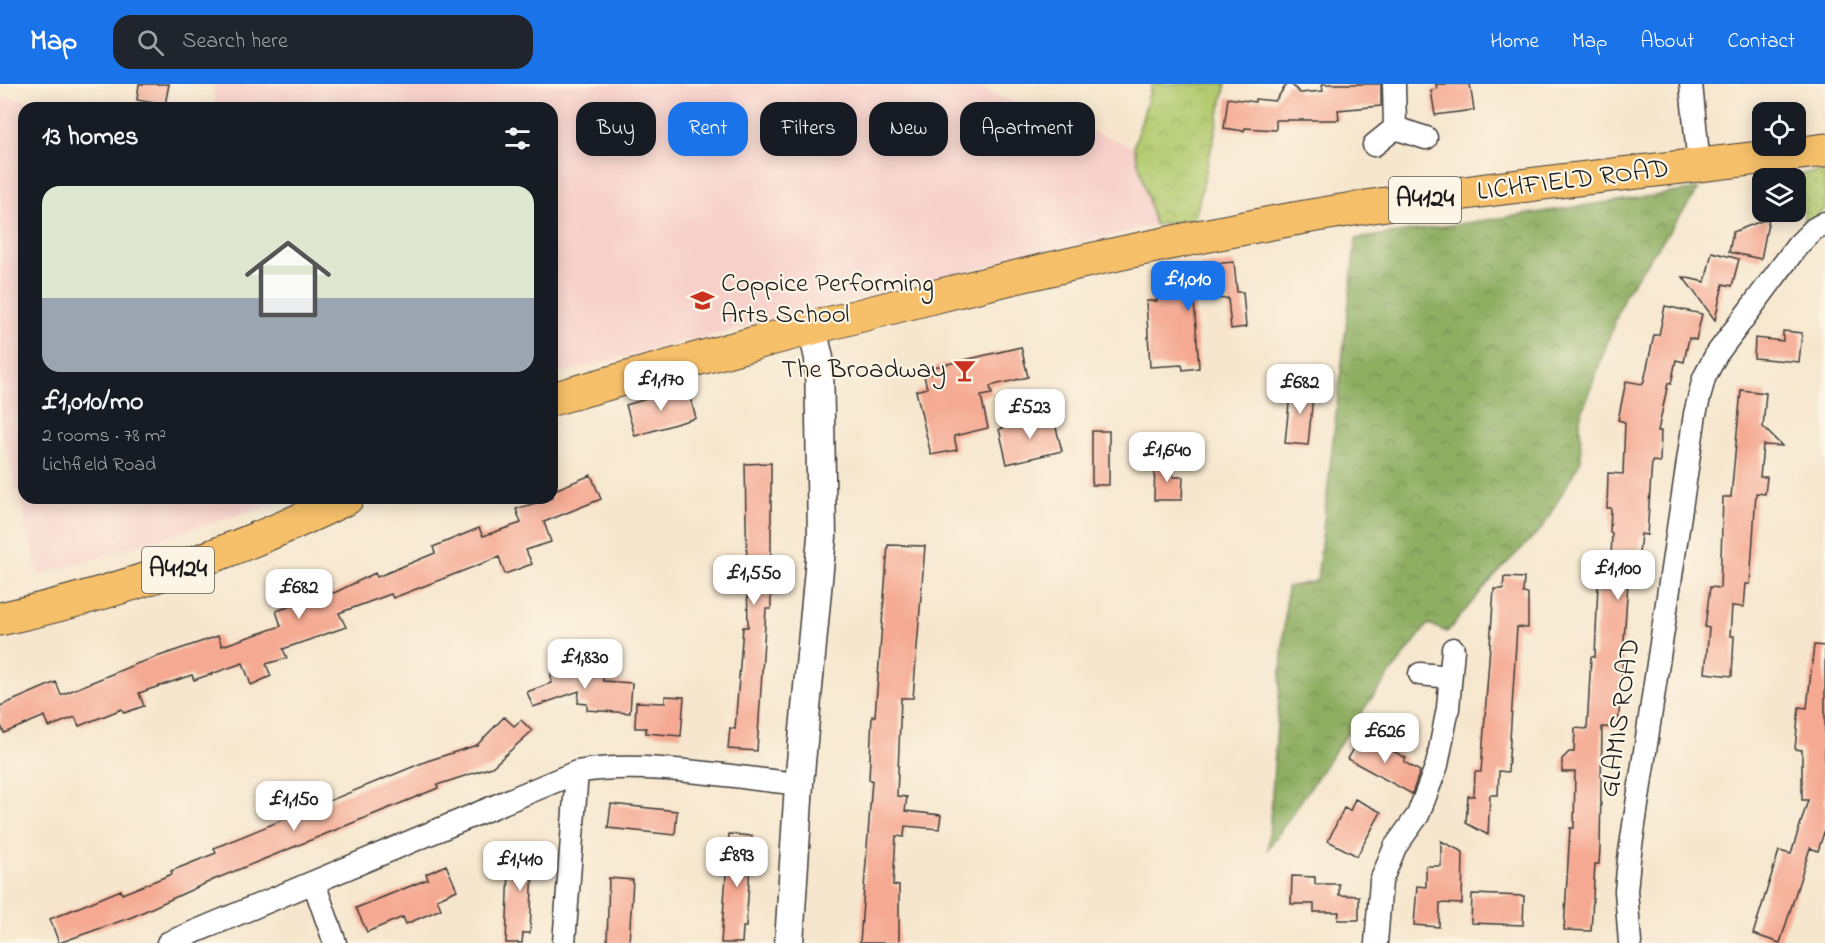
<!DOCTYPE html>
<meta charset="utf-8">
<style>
:root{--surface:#171b24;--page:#20242c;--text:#f1f3f6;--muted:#9ea1a6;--accent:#1a73e8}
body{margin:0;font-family:"Indie Flower",sans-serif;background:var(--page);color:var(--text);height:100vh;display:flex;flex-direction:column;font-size:22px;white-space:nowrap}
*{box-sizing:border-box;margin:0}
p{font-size:20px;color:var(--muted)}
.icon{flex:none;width:33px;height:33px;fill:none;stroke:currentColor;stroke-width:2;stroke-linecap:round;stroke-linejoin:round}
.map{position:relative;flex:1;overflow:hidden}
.sheet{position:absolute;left:18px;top:18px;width:540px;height:402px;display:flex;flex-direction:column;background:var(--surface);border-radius:18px;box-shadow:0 3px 15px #0003}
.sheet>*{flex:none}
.banner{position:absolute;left:576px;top:18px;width:570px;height:54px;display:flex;gap:12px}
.buttons{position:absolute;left:1752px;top:18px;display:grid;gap:12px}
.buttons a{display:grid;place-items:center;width:54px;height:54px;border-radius:12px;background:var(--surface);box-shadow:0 3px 15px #0003;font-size:30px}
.price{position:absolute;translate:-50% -51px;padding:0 14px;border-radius:12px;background:#fff;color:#222;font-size:20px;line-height:39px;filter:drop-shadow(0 2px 3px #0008)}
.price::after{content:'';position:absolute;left:50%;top:36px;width:18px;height:14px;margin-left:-9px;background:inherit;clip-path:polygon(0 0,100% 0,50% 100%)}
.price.selected{background:var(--accent);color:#fff}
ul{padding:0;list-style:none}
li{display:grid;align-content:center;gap:12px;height:318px;padding:0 24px}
li span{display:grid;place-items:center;height:186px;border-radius:18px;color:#555}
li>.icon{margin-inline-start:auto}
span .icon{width:108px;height:108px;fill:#fffc;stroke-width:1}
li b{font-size:26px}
h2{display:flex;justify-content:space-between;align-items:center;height:72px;padding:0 24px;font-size:26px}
.tag{padding:0 21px;border-radius:18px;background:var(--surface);box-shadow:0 3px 15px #0003;font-size:21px;line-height:54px}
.tag.selected{background:var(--accent);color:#fff}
header{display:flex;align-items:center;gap:36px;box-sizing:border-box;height:84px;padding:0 30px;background:var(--accent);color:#fff}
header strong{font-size:28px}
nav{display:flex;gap:33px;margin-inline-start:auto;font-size:21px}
.search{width:420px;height:54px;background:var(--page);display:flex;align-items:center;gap:15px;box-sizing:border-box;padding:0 21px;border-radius:18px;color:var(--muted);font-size:22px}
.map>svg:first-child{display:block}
</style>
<header>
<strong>Map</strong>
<div class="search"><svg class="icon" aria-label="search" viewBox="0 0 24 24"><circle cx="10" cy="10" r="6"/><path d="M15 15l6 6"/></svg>Search here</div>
<nav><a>Home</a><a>Map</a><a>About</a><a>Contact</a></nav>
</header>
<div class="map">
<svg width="1825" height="859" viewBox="0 0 1825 859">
<defs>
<pattern id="grass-dots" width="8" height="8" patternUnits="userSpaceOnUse" patternTransform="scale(1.5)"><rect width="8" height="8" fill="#b3ca6f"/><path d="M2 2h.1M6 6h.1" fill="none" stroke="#99ad60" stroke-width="1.8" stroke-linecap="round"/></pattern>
<pattern id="forest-crowns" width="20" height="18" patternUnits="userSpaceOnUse" patternTransform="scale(1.5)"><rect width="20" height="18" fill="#8eae62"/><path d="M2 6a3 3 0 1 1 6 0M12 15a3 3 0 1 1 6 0" fill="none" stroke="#738d50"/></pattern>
<pattern id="park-crowns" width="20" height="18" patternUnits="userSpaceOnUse" patternTransform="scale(1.5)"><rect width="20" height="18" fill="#b3ca6f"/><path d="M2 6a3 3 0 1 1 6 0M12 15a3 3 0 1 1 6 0" fill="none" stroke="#99ad60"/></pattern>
</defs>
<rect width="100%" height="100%" fill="#fcf5e5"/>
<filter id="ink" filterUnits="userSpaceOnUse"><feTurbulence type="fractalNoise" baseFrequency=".0167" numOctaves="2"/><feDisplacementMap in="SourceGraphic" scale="12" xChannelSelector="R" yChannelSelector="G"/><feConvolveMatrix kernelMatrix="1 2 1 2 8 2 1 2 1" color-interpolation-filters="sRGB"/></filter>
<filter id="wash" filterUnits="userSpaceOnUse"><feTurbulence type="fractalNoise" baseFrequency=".008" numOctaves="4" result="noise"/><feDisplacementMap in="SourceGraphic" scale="24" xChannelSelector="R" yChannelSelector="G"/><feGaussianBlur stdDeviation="1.35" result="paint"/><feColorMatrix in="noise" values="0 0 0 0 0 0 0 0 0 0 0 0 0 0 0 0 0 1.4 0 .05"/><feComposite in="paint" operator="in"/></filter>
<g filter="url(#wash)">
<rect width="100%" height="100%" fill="#f6e6cd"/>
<!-- built -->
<path fill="#f7d0ca" d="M 213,0 L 976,0 L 976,4 L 1134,63 L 1155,141 L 552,291 L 552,24 L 215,24 Z
M 0,13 L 100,24 L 24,24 L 24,414 L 286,414 L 274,420 L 39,491 L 0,341 Z"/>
<!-- grass -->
<path fill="url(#grass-dots)" stroke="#687346" stroke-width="1.5" d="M 1825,87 L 1825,125 L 1804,140 L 1802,90 Z"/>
<!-- forest -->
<path fill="url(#forest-crowns)" stroke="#55653f" stroke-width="1.5" d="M 1699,105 L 1625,210 L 1580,334 L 1581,376 L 1543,443 L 1496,490 L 1447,548 L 1428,540 L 1366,622 L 1268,765 L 1287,503 L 1317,497 L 1356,155 Z"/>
<!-- park -->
<path fill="url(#park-crowns)" stroke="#687346" stroke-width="1.5" d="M 1152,0 L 1226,0 L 1195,135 L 1155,141 L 1134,63 Z"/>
<g id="blocks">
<!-- building -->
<path fill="#f5a992" d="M 139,0 L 169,0 L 165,21 L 137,16 Z
M 1287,0 L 1291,0 L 1300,9 L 1323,7 L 1322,0 L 1381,0 L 1381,22 L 1338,26 L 1339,36 L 1276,36 L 1276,46 L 1245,44 L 1244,47 L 1224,44 L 1228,14 L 1255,18 L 1255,15 L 1275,17 Z
M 1436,0 L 1470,0 L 1474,26 L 1435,31 L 1431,6 L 1437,5 Z
M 1769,134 L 1761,175 L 1729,168 L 1733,148 Z
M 1712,168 L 1739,175 L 1732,202 L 1723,200 L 1715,236 L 1683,193 L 1705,198 Z
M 1234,178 L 1237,208 L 1243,208 L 1246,243 L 1231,245 L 1228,214 L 1194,217 L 1199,284 L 1183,286 L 1182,281 L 1150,283 L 1146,217 L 1157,217 L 1155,191 L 1200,188 L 1200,181 Z
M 1665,222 L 1702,230 L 1696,256 L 1689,254 L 1684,278 L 1676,276 L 1671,300 L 1668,299 L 1658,347 L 1661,347 L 1660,378 L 1652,377 L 1647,451 L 1641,450 L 1636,498 L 1628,498 L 1618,644 L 1602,643 L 1600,764 L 1599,780 L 1595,780 L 1591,847 L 1564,846 L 1570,744 L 1574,744 L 1575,688 L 1562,688 L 1562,675 L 1569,668 L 1574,668 L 1575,644 L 1587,645 L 1591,573 L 1595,573 L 1598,499 L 1610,500 L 1612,449 L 1610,449 L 1611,424 L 1607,424 L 1608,389 L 1623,390 L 1625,338 L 1618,336 L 1626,297 L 1642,300 L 1644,297 L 1654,251 L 1659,251 Z
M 1783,247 L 1802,249 L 1799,278 L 1754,274 L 1755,254 L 1783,257 Z
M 1021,263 L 1028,293 L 990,302 L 992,310 L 981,312 L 988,344 L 954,352 L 957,366 L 931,371 L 916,307 L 927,304 L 924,292 L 932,290 L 930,284 Z
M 1291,300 L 1314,302 L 1308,361 L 1285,359 Z
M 687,303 L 696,334 L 635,352 L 626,321 Z
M 1741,306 L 1766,309 L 1763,343 L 1782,362 L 1763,361 L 1760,393 L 1767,393 L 1765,410 L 1756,409 L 1750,500 L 1746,500 L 1744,523 L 1732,522 L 1730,552 L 1734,552 L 1732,592 L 1705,589 L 1709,544 L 1705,543 L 1710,503 L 1720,504 L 1723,413 L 1731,413 Z
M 1053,332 L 1062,367 L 1007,380 L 999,345 Z
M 1092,347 L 1109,347 L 1109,401 L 1092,401 Z
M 771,379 L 771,525 L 766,525 L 757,667 L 728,665 L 730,644 L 735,645 L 743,543 L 748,543 L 745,380 Z
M 1155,379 L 1173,379 L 1173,393 L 1183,393 L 1182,416 L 1154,416 Z
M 591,391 L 601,415 L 544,438 L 551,458 L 526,466 L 532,480 L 505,490 L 499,473 L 393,514 L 391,510 L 339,529 L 346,543 L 283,565 L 287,574 L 266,580 L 271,592 L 251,601 L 243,579 L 194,596 L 192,591 L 139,609 L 144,622 L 124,629 L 122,625 L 79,642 L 75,633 L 49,643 L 45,632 L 4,649 L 0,639 L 0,622 L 56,598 L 61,611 L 136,580 L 218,552 L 222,562 L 281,542 L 276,527 L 336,508 L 375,489 L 377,493 L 435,469 L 433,463 L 479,444 L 483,452 L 521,439 L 516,425 L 552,414 L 552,407 Z
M 888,461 L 925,462 L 913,614 L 901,614 L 897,712 L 907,713 L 905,727 L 941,731 L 939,745 L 905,742 L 904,753 L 896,752 L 893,801 L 899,802 L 899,859 L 860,859 L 872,696 L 869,696 L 872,632 L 875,632 Z
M 1504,493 L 1524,494 L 1523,509 L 1528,510 L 1528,544 L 1517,543 L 1508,688 L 1499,687 L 1498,711 L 1490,711 L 1488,751 L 1466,739 L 1468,712 L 1474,712 L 1475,688 L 1481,688 L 1494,505 L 1503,505 Z
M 1814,561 L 1825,562 L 1825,745 L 1818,767 L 1810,764 L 1780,859 L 1753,850 L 1779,767 L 1791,770 L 1808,716 L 1802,716 L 1802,666 L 1795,665 L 1799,623 L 1807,624 Z
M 581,583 L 604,585 L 603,597 L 632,599 L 630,629 L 587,626 L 587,620 L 578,619 L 579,607 L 533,623 L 527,608 L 551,599 L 551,585 Z
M 665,612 L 684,613 L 681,652 L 646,649 L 646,644 L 635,644 L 636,618 L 665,619 Z
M 504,633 L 514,642 L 521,636 L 532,647 L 492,683 L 437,701 L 438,704 L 213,796 L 132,833 L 59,859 L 50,835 L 121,806 L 122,810 L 172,790 L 171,787 L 216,769 L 214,764 L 427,677 L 477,661 Z
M 1362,650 L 1406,674 L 1404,678 L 1420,687 L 1412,710 L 1348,675 Z
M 1355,715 L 1381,728 L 1357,772 L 1328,757 L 1344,724 L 1350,727 Z
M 611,720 L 677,727 L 675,751 L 608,744 Z
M 729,750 L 752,752 L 746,843 L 743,843 L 742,859 L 721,859 Z
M 1441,757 L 1463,768 L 1462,820 L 1440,819 L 1439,843 L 1414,841 L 1417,802 L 1426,803 L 1426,782 L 1441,782 Z
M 510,760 L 534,761 L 530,849 L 523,849 L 522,859 L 506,859 Z
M 446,781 L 457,806 L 437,815 L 441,825 L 406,840 L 403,833 L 367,848 L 356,824 L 428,795 L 426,790 Z
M 1292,792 L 1315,793 L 1315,800 L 1339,800 L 1339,811 L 1359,812 L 1359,836 L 1338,836 L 1339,828 L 1314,828 L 1314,820 L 1291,820 Z
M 609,794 L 633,796 L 629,859 L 607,859 Z
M 1472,810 L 1524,812 L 1523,841 L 1471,839 Z"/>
</g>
</g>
<g filter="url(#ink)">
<use href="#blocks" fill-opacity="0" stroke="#3d3a37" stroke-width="1.5"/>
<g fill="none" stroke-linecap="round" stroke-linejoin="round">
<defs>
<path id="minor" d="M 1394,0 L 1395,44
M 1691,0 L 1699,82
M 1374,61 L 1395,44 L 1426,54
M 1420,590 L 1450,593
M 314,799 L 335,859
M 168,859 L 577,688 C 643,676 731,693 799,700
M 564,859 L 577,688
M 1376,859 L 1381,797 L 1395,763 L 1418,731 L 1437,681 L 1448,624 L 1453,565
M 1630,859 L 1626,807 L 1629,775 L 1695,330 L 1704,294 L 1716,271 L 1798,161 L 1814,145 L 1825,139"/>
<path id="tertiary" d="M 789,859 L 799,700 L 822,453 L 819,274 L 812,244"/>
<path id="primary" d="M 552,315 C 794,247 1039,181 1288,136 C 1465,104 1646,89 1825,66
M 0,535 C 121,508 235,469 347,414"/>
</defs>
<!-- minor casing -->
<use href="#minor" stroke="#3d3a37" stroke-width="25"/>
<!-- tertiary casing -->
<use href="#tertiary" stroke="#3d3a37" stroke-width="31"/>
<!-- primary casing -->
<use href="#primary" stroke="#3d3a37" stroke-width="35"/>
<!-- minor -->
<use href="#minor" stroke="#fff" stroke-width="22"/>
<!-- tertiary -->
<use href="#tertiary" stroke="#fff" stroke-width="28"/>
<!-- primary -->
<use href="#primary" stroke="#f6c06b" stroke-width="33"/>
</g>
</g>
<!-- icons -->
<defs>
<symbol id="school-bare" viewBox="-9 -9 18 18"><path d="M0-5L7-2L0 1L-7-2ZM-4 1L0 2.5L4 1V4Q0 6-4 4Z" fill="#c8321e" stroke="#fcf5e5" stroke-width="2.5" paint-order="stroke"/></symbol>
<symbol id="bar-bare" viewBox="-9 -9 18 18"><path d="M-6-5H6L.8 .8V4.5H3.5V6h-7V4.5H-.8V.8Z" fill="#c8321e" stroke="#fcf5e5" stroke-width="2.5" paint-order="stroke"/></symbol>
</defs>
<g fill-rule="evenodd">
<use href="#school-bare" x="686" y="200" width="33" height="33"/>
<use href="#bar-bare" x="948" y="270" width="33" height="33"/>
</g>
<g text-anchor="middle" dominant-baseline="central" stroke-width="4.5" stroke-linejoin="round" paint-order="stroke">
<!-- shield labels -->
<g fill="#fcf5e5" stroke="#5f5d58" stroke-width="1.5">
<rect x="1389" y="93" width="72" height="46" rx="4.5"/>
<rect x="142" y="463" width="72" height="46" rx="4.5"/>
</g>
<g font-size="26" font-weight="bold" fill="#1c1c1c">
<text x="1425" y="116">A4124</text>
<text x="178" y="486">A4124</text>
</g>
<!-- street labels -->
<g font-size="27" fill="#1c1c1c" stroke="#fcf5e5">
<text transform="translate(1573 97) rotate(-7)">LICHFIELD ROAD</text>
<text transform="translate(1621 634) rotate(-82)">GLAMIS ROAD</text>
</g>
<!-- poi labels -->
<g font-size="27" fill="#1c1c1c" stroke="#fcf5e5" text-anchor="start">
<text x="721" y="200">Coppice Performing<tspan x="721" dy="31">Arts School</tspan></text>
<text x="946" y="286" text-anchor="end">The Broadway</text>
</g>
</g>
</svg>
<div class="buttons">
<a><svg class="icon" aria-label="locate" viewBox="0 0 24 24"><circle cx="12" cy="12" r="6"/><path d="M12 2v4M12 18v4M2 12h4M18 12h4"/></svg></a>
<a><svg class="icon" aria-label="layers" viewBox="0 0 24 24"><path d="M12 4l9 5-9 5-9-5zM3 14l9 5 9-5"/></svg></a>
</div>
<b class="price selected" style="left:1188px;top:228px">£1,010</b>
<b class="price" style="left:661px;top:328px">£1,170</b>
<b class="price" style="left:1300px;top:331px">£682</b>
<b class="price" style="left:1030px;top:356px">£523</b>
<b class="price" style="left:1167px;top:399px">£1,640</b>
<b class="price" style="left:1618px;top:517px">£1,100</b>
<b class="price" style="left:754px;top:522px">£1,550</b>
<b class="price" style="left:299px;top:536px">£682</b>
<b class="price" style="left:585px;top:606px">£1,830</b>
<b class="price" style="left:1385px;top:680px">£626</b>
<b class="price" style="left:294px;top:748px">£1,150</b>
<b class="price" style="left:737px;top:804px">£893</b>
<b class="price" style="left:520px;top:808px">£1,410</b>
<div class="banner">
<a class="tag">Buy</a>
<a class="tag selected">Rent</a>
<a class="tag">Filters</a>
<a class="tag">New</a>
<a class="tag">Apartment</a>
</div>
<section class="sheet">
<h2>13 homes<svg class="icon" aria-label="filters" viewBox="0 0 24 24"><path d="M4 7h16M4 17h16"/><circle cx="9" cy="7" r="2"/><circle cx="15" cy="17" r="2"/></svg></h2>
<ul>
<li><span style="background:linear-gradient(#dfe7d0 60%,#9aa5b1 0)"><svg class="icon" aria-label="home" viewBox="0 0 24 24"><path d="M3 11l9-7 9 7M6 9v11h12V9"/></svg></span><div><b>£1,010/mo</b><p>2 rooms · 78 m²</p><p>Lichfield Road</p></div></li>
</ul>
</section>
</div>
